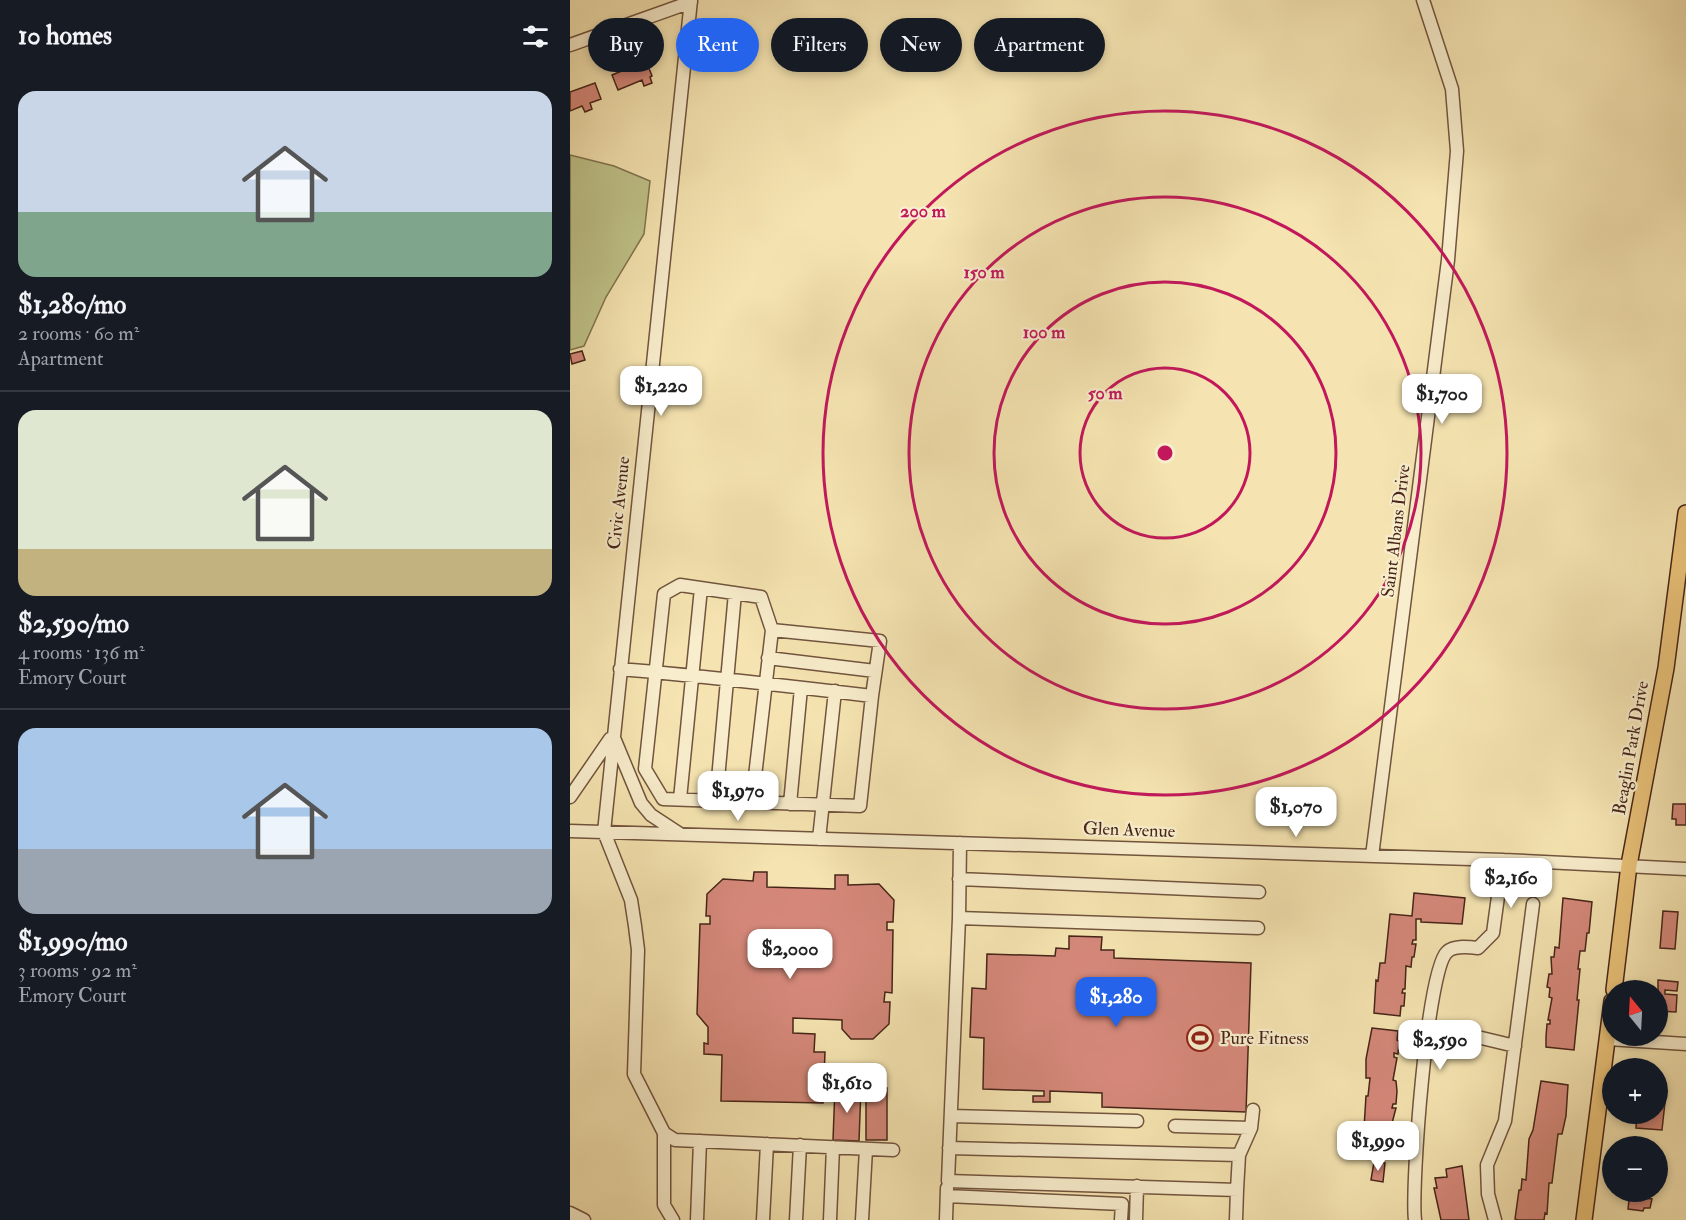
<!DOCTYPE html>
<meta charset="utf-8">
<style>
:root{--surface:#171b24;--page:#242831;--text:#f1f3f6;--muted:#9ea1a6;--line:#363941;--accent:#2563eb}
body{margin:0;font-family:"IM FELL Double Pica",serif;background:var(--page);color:var(--text);height:100vh;display:flex;flex-direction:column;font-size:22px;white-space:nowrap}
*{box-sizing:border-box;margin:0}
p{font-size:20px;color:var(--muted)}
.icon{flex:none;width:33px;height:33px;fill:none;stroke:currentColor;stroke-width:2;stroke-linecap:round;stroke-linejoin:round}
.map{position:relative;flex:1;overflow:hidden}
.details{display:flex;flex-direction:column;background:var(--surface);width:570px}
.details>*{flex:none}
.hud{position:absolute;left:18px;top:18px;width:570px;height:54px;display:flex;gap:12px}
.needle{width:39px;rotate:342deg}
.buttons{position:absolute;left:1032px;top:980px;display:grid;gap:12px}
.buttons a{display:grid;place-items:center;width:66px;height:66px;border-radius:50%;background:var(--surface);box-shadow:0 3px 9px #0003;font-size:30px}
.price{position:absolute;translate:-50% -51px;padding:0 14px;border-radius:12px;background:#fff;color:#222;font-size:20px;line-height:39px;filter:drop-shadow(0 2px 3px #0008)}
.price::after{content:'';position:absolute;left:50%;top:36px;width:18px;height:14px;margin-left:-9px;background:inherit;clip-path:polygon(0 0,100% 0,50% 100%)}
.price.on{background:var(--accent);color:#fff}
ul{padding:0;list-style:none}
li{display:grid;align-content:center;gap:12px;height:318px;padding:0 18px}
li+li{border-top:2px solid var(--line)}
li span{display:grid;place-items:center;height:186px;border-radius:18px;color:#555}
li>.icon{margin-inline-start:auto}
span .icon{width:108px;height:108px;fill:#fffc;stroke-width:1}
li b{font-size:26px}
h2{display:flex;justify-content:space-between;align-items:center;height:72px;padding:0 18px;font-size:26px}
.tag{padding:0 21px;border-radius:27px;background:var(--surface);box-shadow:0 3px 9px #0003;font-size:21px;line-height:54px}
.tag.on{background:var(--accent);color:#fff}
main{display:flex;flex:1;min-height:0}
.map>svg:first-child{display:block}
</style>
<main>
<section class="details">
<h2>10 homes<svg class="icon" aria-label="filters" viewBox="0 0 24 24"><path d="M4 7h16M4 17h16"/><circle cx="9" cy="7" r="2"/><circle cx="15" cy="17" r="2"/></svg></h2>
<ul>
<li><span style="background:linear-gradient(#c9d6e8 65%,#7fa58c 0)"><svg class="icon" aria-label="home" viewBox="0 0 24 24"><path d="M3 11l9-7 9 7M6 9v11h12V9"/></svg></span><div><b>$1,280/mo</b><p>2 rooms · 60 m²</p><p>Apartment</p></div></li>
<li><span style="background:linear-gradient(#dfe7d0 75%,#c2b280 0)"><svg class="icon" aria-label="home" viewBox="0 0 24 24"><path d="M3 11l9-7 9 7M6 9v11h12V9"/></svg></span><div><b>$2,590/mo</b><p>4 rooms · 136 m²</p><p>Emory Court</p></div></li>
<li><span style="background:linear-gradient(#a9c7e8 65%,#9aa5b1 0)"><svg class="icon" aria-label="home" viewBox="0 0 24 24"><path d="M3 11l9-7 9 7M6 9v11h12V9"/></svg></span><div><b>$1,990/mo</b><p>3 rooms · 92 m²</p><p>Emory Court</p></div></li>
</ul>
</section>
<div class="map">
<svg width="1116" height="1220" viewBox="0 0 1116 1220">
<rect width="100%" height="100%" fill="#f5e4b1"/>
<filter id="stains"><feTurbulence type="fractalNoise" baseFrequency=".00333" numOctaves="4"/><feColorMatrix values="0 0 0 0 .2 0 0 0 0 .09 0 0 0 0 .02 0 0 0 .5 -.17"/></filter>
<radialGradient id="worn" r=".72"><stop offset=".6" stop-color="#630" stop-opacity="0"/><stop offset="1" stop-color="#630" stop-opacity=".3"/></radialGradient>
<!-- green -->
<path fill="#bfc389" stroke="#827450" stroke-width="1.5" d="M 0,155 L 44,166 L 80,181 L 74,234 L 36,297 L 14,346 L 0,350 Z"/>
<!-- building -->
<path fill="#d5887a" stroke="#462418" stroke-width="1.5" d="M 76,61 L 82,76 L 80,77 L 82,83 L 74,86 L 72,80 L 48,90 L 42,75 Z
M 25,83 L 31,99 L 20,103 L 22,109 L 15,112 L 12,106 L 0,111 L 0,92 Z
M 12,351 L 15,360 L 2,364 L 0,354 Z
M 1103,804 L 1116,804 L 1116,825 L 1106,825 L 1106,819 L 1102,819 Z
M 184,872 L 197,872 L 197,887 L 265,889 L 265,875 L 278,875 L 278,885 L 309,884 L 324,900 L 323,922 L 317,922 L 317,930 L 323,930 L 322,993 L 315,992 L 314,1002 L 320,1002 L 319,1024 L 303,1039 L 281,1039 L 272,1029 L 272,1020 L 223,1018 L 223,1033 L 245,1034 L 244,1052 L 255,1052 L 253,1103 L 151,1101 L 152,1055 L 134,1054 L 134,1043 L 138,1044 L 138,1027 L 127,1014 L 130,924 L 140,924 L 140,916 L 136,916 L 137,894 L 153,879 L 183,881 Z
M 844,893 L 895,898 L 892,924 L 851,922 L 851,919 L 846,919 L 846,940 L 843,940 L 842,944 L 846,944 L 844,957 L 842,957 L 841,967 L 836,966 L 835,989 L 833,989 L 832,993 L 835,993 L 834,1006 L 831,1006 L 830,1016 L 804,1013 L 806,980 L 808,981 L 810,963 L 815,963 L 820,914 L 842,916 Z
M 993,898 L 1022,902 L 1019,933 L 1017,933 L 1015,951 L 1010,951 L 1008,969 L 1010,969 L 1007,1000 L 1009,1000 L 1004,1050 L 976,1047 L 976,1037 L 977,1024 L 980,1024 L 980,1020 L 978,1020 L 982,998 L 979,997 L 980,988 L 977,987 L 979,974 L 982,974 L 981,957 L 984,957 L 985,947 L 989,948 Z
M 1093,911 L 1108,912 L 1105,949 L 1090,948 Z
M 499,936 L 532,937 L 531,950 L 544,950 L 544,958 L 681,963 L 676,1112 L 532,1107 L 532,1093 L 480,1091 L 480,1102 L 463,1102 L 463,1096 L 474,1096 L 474,1091 L 413,1089 L 414,1038 L 400,1037 L 402,988 L 416,989 L 417,954 L 485,956 L 486,948 L 499,949 Z
M 1088,980 L 1108,982 L 1107,991 L 1095,990 L 1095,994 L 1107,995 L 1106,1012 L 1088,1011 L 1088,1014 Z
M 802,1028 L 828,1031 L 827,1040 L 829,1041 L 828,1054 L 824,1053 L 824,1057 L 827,1058 L 823,1080 L 826,1081 L 827,1091 L 826,1104 L 823,1104 L 822,1108 L 826,1108 L 820,1131 L 794,1128 L 796,1096 L 798,1096 L 800,1078 L 796,1078 L 796,1059 Z
M 971,1081 L 998,1085 L 996,1116 L 992,1134 L 988,1134 L 982,1183 L 979,1183 L 977,1214 L 975,1213 L 974,1220 L 948,1220 L 945,1219 L 949,1190 L 951,1190 L 952,1179 L 956,1180 L 959,1139 L 963,1130 Z
M 265,1087 L 291,1088 L 289,1141 L 263,1140 Z
M 296,1087 L 317,1088 L 317,1140 L 296,1140 Z
M 1088,1092 L 1096,1093 L 1092,1130 L 1066,1128 L 1067,1113 L 1088,1113 Z
M 804,1162 L 815,1163 L 813,1182 L 801,1180 Z
M 892,1166 L 899,1220 L 871,1220 L 864,1188 L 867,1188 L 865,1178 L 877,1177 L 876,1169 Z
M 1060,1191 L 1076,1191 L 1075,1198 L 1082,1199 L 1080,1208 L 1074,1208 L 1073,1211 L 1058,1209 Z"/>
<g fill="none" stroke-linecap="round" stroke-linejoin="round">
<defs>
<path id="minor" d="M 121,0 L 34,832 L 61,900 L 65,926 L 68,950 L 64,1074 L 94,1133 L 105,1140 L 323,1150
M 0,45 L 121,2
M 202,630 L 310,641 L 302,696
M 198,658 L 305,671
M 50,669 C 134,676 218,686 302,696 L 290,806 L 93,799 L 75,769 L 94,594 L 110,585 L 191,597 L 202,630 L 182,802
M 44,738 L 71,803 L 81,815 L 110,834
M 0,797 L 40,739
M 110,799 L 131,588
M 146,801 L 165,593
M 220,804 L 231,688
M 0,831 L 933,860 L 1116,869
M 249,839 L 265,691
M 390,843 L 389,918 L 688,928
M 802,856 L 878,260 L 887,151 L 882,89 L 853,0
M 389,879 L 689,892
M 389,918 L 378,1181 L 667,1190 L 669,1155 L 681,1128 L 683,1110
M 899,1035 L 945,1046
M 1038,1039 L 1116,1044
M 381,1116 L 567,1121
M 605,1126 L 681,1128
M 94,1133 L 94,1205 L 103,1220
M 379,1148 L 669,1155
M 377,1196 L 552,1204 L 551,1220
M 0,1213 L 14,1220
M 127,1220 L 130,1141
M 193,1220 L 197,1144
M 226,1220 L 230,1145
M 260,1220 L 263,1147
M 292,1220 L 296,1149
M 376,1220 L 377,1188
M 566,1220 L 567,1186
M 666,1220 L 667,1190
M 845,1220 C 841,1186 857,970 877,952 C 884,945 900,947 908,948 L 923,933 L 933,860
M 925,1220 L 918,1194 L 917,1165 L 935,1121 L 963,904"/>
<path id="major" d="M 1044,990 L 1059,865 L 1096,668 L 1116,513
M 1014,1220 L 1042,1001"/>
</defs>
<!-- minor casing -->
<use href="#minor" stroke="#72543e" stroke-width="15"/>
<!-- major casing -->
<use href="#major" stroke="#462418" stroke-width="18"/>
<!-- minor -->
<use href="#minor" stroke="#f8edcc" stroke-width="12"/>
<!-- major -->
<use href="#major" stroke="#eac278" stroke-width="15"/>
</g>
<!-- distance rings -->
<g fill="none" stroke="#c2185b" stroke-width="3">
<circle cx="595" cy="453" r="85"/>
<circle cx="595" cy="453" r="171"/>
<circle cx="595" cy="453" r="256"/>
<circle cx="595" cy="453" r="342"/>
</g>
<!-- icons -->
<defs>
<symbol id="stadium-ring" viewBox="-11 -11 22 22"><circle r="9.5" fill="#f8edcc" stroke="#8f2418" stroke-width="1.5"/><path d="M0-5a6.5 5 0 1 0 0 10a6.5 5 0 1 0 0-10ZM-3.5-1.8h7v3.6h-7Z" fill="#8f2418"/></symbol>
</defs>
<g fill-rule="evenodd">
<use href="#stadium-ring" x="615" y="1023" width="30" height="30"/>
</g>
<g text-anchor="middle" dominant-baseline="central" stroke-width="4.5" stroke-linejoin="round" paint-order="stroke">
<!-- street labels -->
<g font-size="18" fill="#462418" stroke="#f8edcc">
<text transform="translate(49 503) rotate(-84)">Civic Avenue</text>
<text transform="translate(826 531) rotate(-83)">Saint Albans Drive</text>
<text transform="translate(1061 748) rotate(-80)">Beaglin Park Drive</text>
<text transform="translate(559 830) rotate(2)">Glen Avenue</text>
</g>
<!-- poi labels -->
<g font-size="18" fill="#462418" stroke="#f8edcc" text-anchor="start">
<text x="650" y="1038">Pure Fitness</text>
</g>
</g>
<circle cx="595" cy="453" r="9" fill="#c2185b" stroke="#f8edcc" stroke-width="3"/>
<g font-size="18" text-anchor="middle" font-weight="bold" fill="#c2185b" stroke="#f8edcc" stroke-width="4.5" stroke-linejoin="round" paint-order="stroke">
<text x="353" y="217">200 m</text>
<text x="414" y="278">150 m</text>
<text x="474" y="338">100 m</text>
<text x="535" y="399">50 m</text>
</g>
<rect width="100%" height="100%" filter="url(#stains)"/>
<rect width="100%" height="100%" fill="url(#worn)"/>
</svg>
<div class="buttons">
<a><svg class="needle" viewBox="-14 -14 28 28"><path d="M0-13l5 13h-10z" fill="#e53935"/><path d="M0 13l5-13h-10z" fill="#9ea1a6"/></svg></a>
<a>+</a>
<a>−</a>
</div>
<b class="price" style="left:91px;top:417px">$1,220</b>
<b class="price" style="left:872px;top:425px">$1,700</b>
<b class="price" style="left:168px;top:822px">$1,970</b>
<b class="price" style="left:726px;top:838px">$1,070</b>
<b class="price" style="left:941px;top:909px">$2,160</b>
<b class="price" style="left:220px;top:980px">$2,000</b>
<b class="price on" style="left:546px;top:1028px">$1,280</b>
<b class="price" style="left:870px;top:1071px">$2,590</b>
<b class="price" style="left:277px;top:1114px">$1,610</b>
<b class="price" style="left:808px;top:1172px">$1,990</b>
<div class="hud">
<a class="tag">Buy</a>
<a class="tag on">Rent</a>
<a class="tag">Filters</a>
<a class="tag">New</a>
<a class="tag">Apartment</a>
</div>
</div>
</main>
